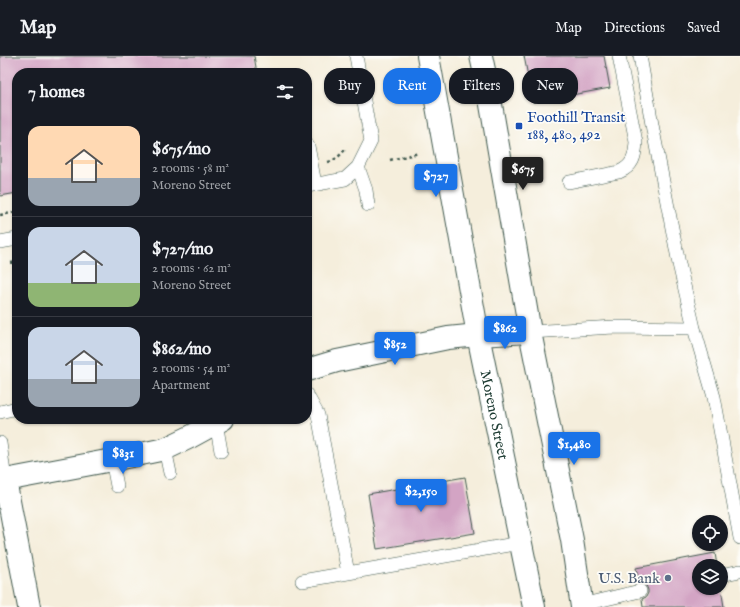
<!DOCTYPE html>
<meta charset="utf-8">
<style>
:root{--surface:#171b24;--page:#20242c;--text:#f1f3f6;--muted:#9ea1a6;--line:#363941;--accent:#1a73e8}
body{margin:0;font-family:"IM FELL English",serif;background:var(--page);color:var(--text);height:100vh;display:flex;flex-direction:column;font-size:15px;white-space:nowrap}
*{box-sizing:border-box;margin:0}
p{font-size:13px;color:var(--muted)}
.icon{flex:none;width:22px;height:22px;fill:none;stroke:currentColor;stroke-width:2;stroke-linecap:round;stroke-linejoin:round}
.map{position:relative;flex:1;overflow:hidden}
.details{position:absolute;left:12px;top:12px;width:300px;height:356px;display:flex;flex-direction:column;background:var(--surface);border-radius:16px;box-shadow:0 1px 3px #0004}
.details>*{flex:none}
.hud{position:absolute;left:324px;top:12px;width:356px;height:36px;display:flex;gap:8px}
.tools{position:absolute;left:692px;top:459px;display:grid;gap:8px}
.tools a{display:grid;place-items:center;width:36px;height:36px;border-radius:50%;background:var(--surface);box-shadow:0 1px 3px #0004;font-size:20px}
.price{position:absolute;translate:-50% -34px;padding:0 9px;border-radius:4px;background:var(--accent);color:#fff;font-size:13px;line-height:26px;filter:drop-shadow(0 1px 2px #0008)}
.price::after{content:'';position:absolute;left:50%;top:24px;width:12px;height:9px;margin-left:-6px;background:inherit;clip-path:polygon(0 0,100% 0,50% 100%)}
.price.active{background:#222;color:#fff}
ul{padding:0;list-style:none}
li{display:flex;align-items:center;gap:12px;height:100px;padding:0 16px}
li+li{border-top:1px solid var(--line)}
li span{display:grid;place-items:center;flex:none;width:112px;height:80px;border-radius:12px;color:#555}
li>.icon{margin-inline-start:auto}
span .icon{width:48px;height:48px;fill:#fffc;stroke-width:1}
li b{font-size:17px}
h2{display:flex;justify-content:space-between;align-items:center;height:48px;padding:0 16px;font-size:17px}
.chip{padding:0 14px;border-radius:16px;background:var(--surface);box-shadow:0 1px 3px #0004;font-size:14px;line-height:36px}
.chip.active{background:var(--accent);color:#fff}
header{display:flex;align-items:center;gap:24px;box-sizing:border-box;height:56px;padding:0 20px;background:var(--surface);border-bottom:1px solid var(--line)}
header strong{font-size:19px}
nav{display:flex;gap:22px;margin-inline-start:auto;font-size:14px}
.map>svg:first-child{display:block}
</style>
<header>
<strong>Map</strong>
<nav><a>Map</a><a>Directions</a><a>Saved</a></nav>
</header>
<div class="map">
<svg width="740" height="551" viewBox="0 0 740 551">
<rect width="100%" height="100%" fill="#fdfcf7"/>
<filter id="ink" filterUnits="userSpaceOnUse"><feTurbulence type="fractalNoise" baseFrequency=".025" numOctaves="2"/><feDisplacementMap in="SourceGraphic" scale="8" xChannelSelector="R" yChannelSelector="G"/><feConvolveMatrix kernelMatrix="1 2 1 2 8 2 1 2 1" color-interpolation-filters="sRGB"/></filter>
<filter id="wash" filterUnits="userSpaceOnUse"><feTurbulence type="fractalNoise" baseFrequency=".012" numOctaves="4" result="noise"/><feDisplacementMap in="SourceGraphic" scale="16" xChannelSelector="R" yChannelSelector="G"/><feGaussianBlur stdDeviation="0.9" result="paint"/><feColorMatrix in="noise" values="0 0 0 0 0 0 0 0 0 0 0 0 0 0 0 0 0 1.4 0 .05"/><feComposite in="paint" operator="in"/></filter>
<g filter="url(#wash)">
<rect width="100%" height="100%" fill="#f5eedc"/>
<g id="blocks">
<!-- building -->
<path fill="#d3a4c4" d="M 0,0 L 254,0 L 257,17 L 17,17 L 17,137 L 0,140 Z
M 524,0 L 604,0 L 610,32 L 533,46 Z
M 465,421 L 475,477 L 377,493 L 368,438 Z
M 715,497 L 717,510 L 699,510 L 699,532 L 721,532 L 724,551 L 643,551 L 642,543 L 646,541 L 648,537 L 648,534 L 646,529 L 643,528 L 639,527 L 636,512 Z"/>
</g>
</g>
<g filter="url(#ink)">
<use href="#blocks" fill-opacity="0" stroke="#3f584d" stroke-width="1"/>
<g fill="none" stroke-linecap="round" stroke-linejoin="round">
<defs>
<path id="service" d="M 640,0 L 653,74 L 679,208 L 694,272 L 714,341 L 740,482
M 308,90 L 315,128
M 358,111 L 366,134 L 368,149
M 569,126 L 619,116 C 633,110 635,101 636,86 L 619,0
M 307,130 L 345,123 L 358,111 L 371,85 L 356,0
M 0,186 L 17,183
M 530,276 L 614,271 L 694,272
M 307,339 L 318,359 L 348,517
M 0,356 L 17,352
M 216,367 L 221,395
M 0,387 L 5,424
M 165,393 L 170,417
M 112,404 L 117,430
M 721,519 L 740,515
M 302,525 L 520,487
M 581,549 L 640,535"/>
<path id="minor" d="M 307,314 L 337,305 L 448,282 L 478,279 L 530,276
M 5,424 L 29,551
M 0,425 L 112,404 L 165,393 L 190,381 L 223,363"/>
<g id="tertiary">
<path id="s1" d="M 428,0 L 478,279 L 534,551"/>
<path d="M 481,0 L 489,37 L 530,276 L 572,484 L 582,551"/>
</g>
</defs>
<!-- service casing -->
<use href="#service" stroke="#3f584d" stroke-width="14"/>
<!-- minor casing -->
<use href="#minor" stroke="#3f584d" stroke-width="24"/>
<!-- tertiary casing -->
<use href="#tertiary" stroke="#3f584d" stroke-width="24"/>
<!-- path -->
<path stroke="#3f584d" stroke-width="2.5" stroke-dasharray="3 3" stroke-linecap="butt" d="M 390,104 L 419,97
M 328,106 C 336,104 341,99 346,92
M 0,159 L 17,156
M 11,207 L 17,206"/>
<!-- service -->
<use href="#service" stroke="#fff" stroke-width="13"/>
<!-- minor -->
<use href="#minor" stroke="#fff" stroke-width="22"/>
<!-- tertiary -->
<use href="#tertiary" stroke="#fff" stroke-width="22"/>
</g>
</g>
<!-- markers -->
<rect fill="#1a4fb4" stroke="#fdfcf7" stroke-width="1.5" x="515" y="66" width="8" height="8" rx="2"/>
<circle fill="#5c6f8a" stroke="#fdfcf7" stroke-width="1.5" cx="668" cy="522" r="4"/>
<g text-anchor="middle" dominant-baseline="central" stroke-width="3.5" stroke-linejoin="round" paint-order="stroke">
<!-- transit labels -->
<g font-size="15" fill="#164399" stroke="#fdfcf7" text-anchor="start">
<text x="527" y="61">Foothill Transit<tspan x="527" dy="17">188, 480, 492</tspan></text>
</g>
<!-- street labels -->
<g font-size="15" fill="#1f3d34" stroke="#fdfcf7">
<text stroke="none"><textPath href="#s1" startOffset="365">Moreno Street</textPath></text>
</g>
<!-- service labels -->
<g font-size="15" fill="#4e5e75" stroke="#fdfcf7" text-anchor="end">
<text x="660" y="522">U.S. Bank</text>
</g>
</g>
</svg>
<div class="tools">
<a><svg class="icon" aria-label="locate" viewBox="0 0 24 24"><circle cx="12" cy="12" r="6"/><path d="M12 2v4M12 18v4M2 12h4M18 12h4"/></svg></a>
<a><svg class="icon" aria-label="layers" viewBox="0 0 24 24"><path d="M12 4l9 5-9 5-9-5zM3 14l9 5 9-5"/></svg></a>
</div>
<b class="price active" style="left:523px;top:135px">$675</b>
<b class="price" style="left:436px;top:142px">$727</b>
<b class="price" style="left:505px;top:294px">$862</b>
<b class="price" style="left:395px;top:310px">$852</b>
<b class="price" style="left:574px;top:410px">$1,480</b>
<b class="price" style="left:123px;top:419px">$831</b>
<b class="price" style="left:421px;top:457px">$2,150</b>
<div class="hud">
<a class="chip">Buy</a>
<a class="chip active">Rent</a>
<a class="chip">Filters</a>
<a class="chip">New</a>
</div>
<section class="details">
<h2>7 homes<svg class="icon" aria-label="filters" viewBox="0 0 24 24"><path d="M4 7h16M4 17h16"/><circle cx="9" cy="7" r="2"/><circle cx="15" cy="17" r="2"/></svg></h2>
<ul>
<li><span style="background:linear-gradient(#ffd9b3 65%,#9aa5b1 0)"><svg class="icon" aria-label="home" viewBox="0 0 24 24"><path d="M3 11l9-7 9 7M6 9v11h12V9"/></svg></span><div><b>$675/mo</b><p>2 rooms · 58 m²</p><p>Moreno Street</p></div></li>
<li><span style="background:linear-gradient(#c9d6e8 70%,#8fb573 0)"><svg class="icon" aria-label="home" viewBox="0 0 24 24"><path d="M3 11l9-7 9 7M6 9v11h12V9"/></svg></span><div><b>$727/mo</b><p>2 rooms · 62 m²</p><p>Moreno Street</p></div></li>
<li><span style="background:linear-gradient(#c9d6e8 65%,#9aa5b1 0)"><svg class="icon" aria-label="home" viewBox="0 0 24 24"><path d="M3 11l9-7 9 7M6 9v11h12V9"/></svg></span><div><b>$862/mo</b><p>2 rooms · 54 m²</p><p>Apartment</p></div></li>
</ul>
</section>
</div>
